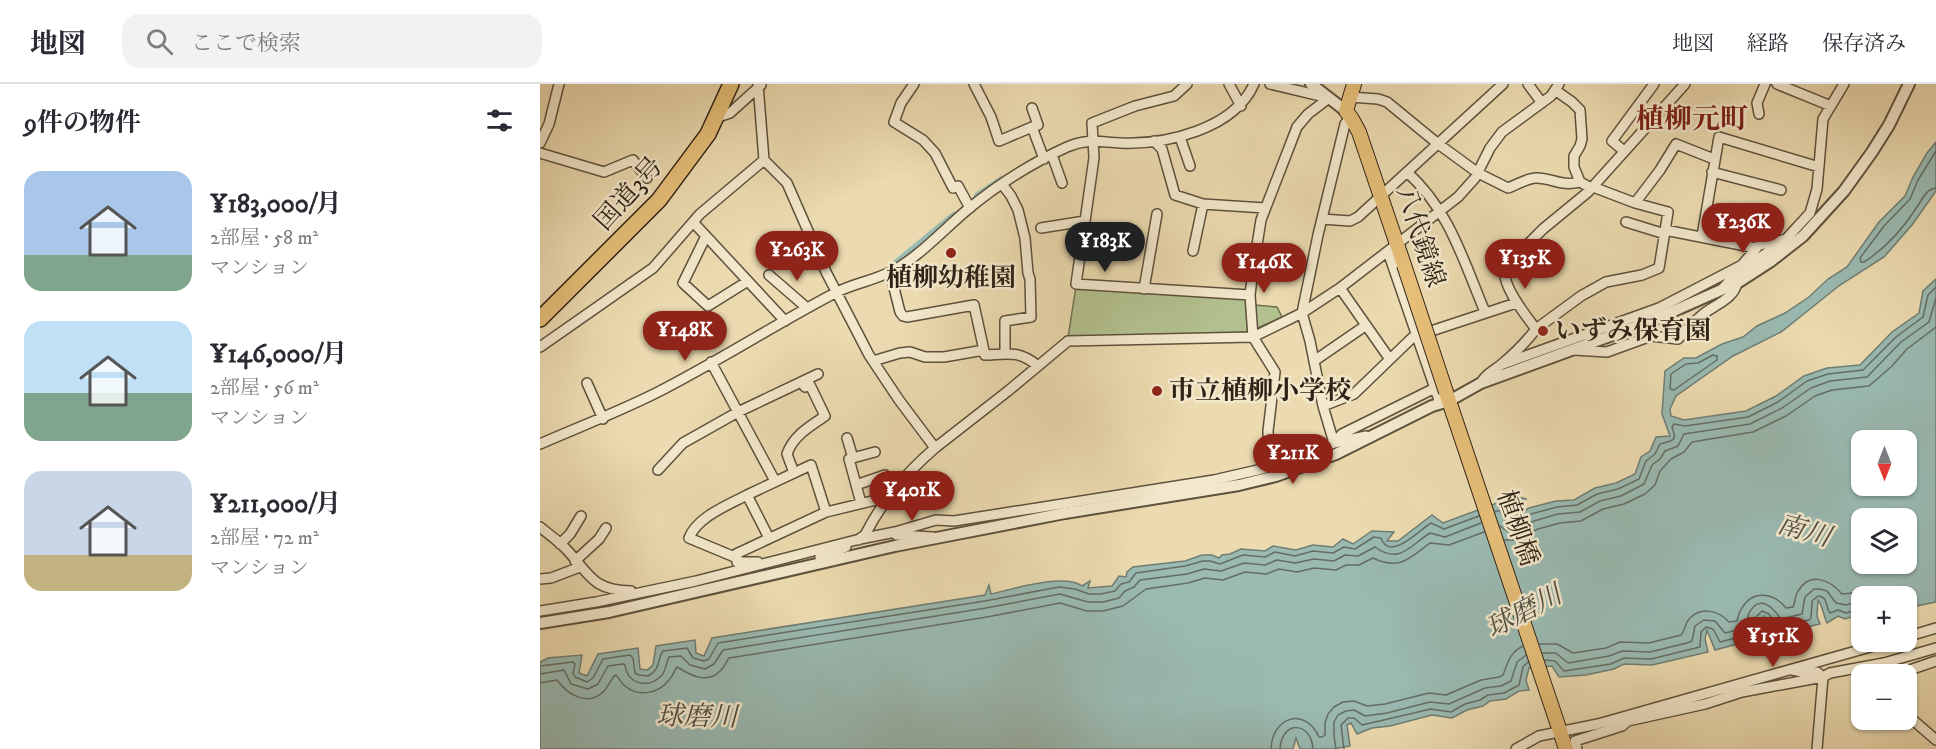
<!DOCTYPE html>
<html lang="ja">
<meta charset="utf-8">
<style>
:root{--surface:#fff;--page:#f2f2f3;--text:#2b2b33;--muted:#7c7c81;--line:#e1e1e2;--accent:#8f2418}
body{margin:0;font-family:"IM FELL DW Pica","Noto Serif JP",serif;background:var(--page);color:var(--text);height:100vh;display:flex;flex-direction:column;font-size:22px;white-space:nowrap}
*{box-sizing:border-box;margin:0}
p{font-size:20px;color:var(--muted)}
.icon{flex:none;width:33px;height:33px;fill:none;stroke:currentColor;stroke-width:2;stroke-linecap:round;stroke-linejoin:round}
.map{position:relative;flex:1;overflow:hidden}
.drawer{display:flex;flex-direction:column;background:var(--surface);width:540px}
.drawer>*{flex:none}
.needle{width:39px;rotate:180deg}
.tools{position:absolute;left:1311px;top:346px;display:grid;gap:12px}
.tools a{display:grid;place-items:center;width:66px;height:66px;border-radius:12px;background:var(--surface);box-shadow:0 2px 4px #0004;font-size:30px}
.price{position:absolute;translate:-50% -51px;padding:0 14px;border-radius:21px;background:var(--accent);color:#fff;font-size:20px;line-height:39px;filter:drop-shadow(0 2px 3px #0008)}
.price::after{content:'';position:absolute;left:50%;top:36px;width:18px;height:14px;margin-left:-9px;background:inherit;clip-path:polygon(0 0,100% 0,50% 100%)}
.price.active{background:#222;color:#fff}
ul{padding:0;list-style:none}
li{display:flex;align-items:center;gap:18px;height:150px;padding:0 24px}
li span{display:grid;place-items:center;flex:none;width:168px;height:120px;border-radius:18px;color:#555}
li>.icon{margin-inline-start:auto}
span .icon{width:72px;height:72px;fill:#fffc;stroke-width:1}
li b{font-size:26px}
h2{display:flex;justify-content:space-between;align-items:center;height:72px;padding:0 24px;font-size:26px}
header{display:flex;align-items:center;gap:36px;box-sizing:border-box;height:84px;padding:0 30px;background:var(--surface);border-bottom:2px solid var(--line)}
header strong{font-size:28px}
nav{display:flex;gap:33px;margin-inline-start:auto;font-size:21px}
.search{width:420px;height:54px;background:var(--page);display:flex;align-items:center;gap:15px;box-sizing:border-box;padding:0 21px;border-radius:18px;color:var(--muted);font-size:22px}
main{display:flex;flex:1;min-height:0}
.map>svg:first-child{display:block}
</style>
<header>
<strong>地図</strong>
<div class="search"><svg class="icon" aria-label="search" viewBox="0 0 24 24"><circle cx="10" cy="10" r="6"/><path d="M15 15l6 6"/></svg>ここで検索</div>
<nav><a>地図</a><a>経路</a><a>保存済み</a></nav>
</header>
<main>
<section class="drawer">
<h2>9件の物件<svg class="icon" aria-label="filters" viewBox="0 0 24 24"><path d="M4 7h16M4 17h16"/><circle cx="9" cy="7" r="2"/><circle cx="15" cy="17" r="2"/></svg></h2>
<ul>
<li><span style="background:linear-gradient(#a9c7e8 70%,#7fa58c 0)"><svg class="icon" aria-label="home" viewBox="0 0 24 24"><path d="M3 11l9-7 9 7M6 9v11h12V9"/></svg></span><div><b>¥183,000/月</b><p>2部屋 · 58 m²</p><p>マンション</p></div></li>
<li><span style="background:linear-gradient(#bfe0f5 60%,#7fa58c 0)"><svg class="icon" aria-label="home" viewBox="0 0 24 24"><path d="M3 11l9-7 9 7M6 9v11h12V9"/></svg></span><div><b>¥146,000/月</b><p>2部屋 · 56 m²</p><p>マンション</p></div></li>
<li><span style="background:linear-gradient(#c9d6e8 70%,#c2b280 0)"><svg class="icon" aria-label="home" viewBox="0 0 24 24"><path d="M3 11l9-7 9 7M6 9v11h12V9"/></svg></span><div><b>¥211,000/月</b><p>2部屋 · 72 m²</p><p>マンション</p></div></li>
</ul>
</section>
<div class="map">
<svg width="1396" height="665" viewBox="0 0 1396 665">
<rect width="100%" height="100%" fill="#ecdbb0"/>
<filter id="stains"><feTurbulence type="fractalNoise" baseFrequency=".00333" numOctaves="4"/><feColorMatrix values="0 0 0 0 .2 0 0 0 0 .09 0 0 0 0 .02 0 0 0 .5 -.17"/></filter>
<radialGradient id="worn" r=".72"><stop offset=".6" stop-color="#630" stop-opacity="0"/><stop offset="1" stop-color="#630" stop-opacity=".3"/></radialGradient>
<!-- green -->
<path fill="#b3c18f" stroke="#717253" stroke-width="1.5" d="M 536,202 L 708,212 L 714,221 L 737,223 L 742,233 L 709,248 L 642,253 L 528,254 Z"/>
<!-- water -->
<path fill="#9abab2" stroke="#6f7e74" stroke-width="1.5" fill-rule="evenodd" d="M 1396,58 L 1396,107 L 1372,141 L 1344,173 L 1300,201 L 1241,248 L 1193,272 L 1136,312 L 1130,325 L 1131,332 L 1144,336 L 1206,327 L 1236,312 L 1264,292 L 1287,284 L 1320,281 L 1352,248 L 1379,229 L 1383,207 L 1396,195 L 1396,518 L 1376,522 L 1375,516 L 1367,519 L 1366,513 L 1322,513 L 1321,530 L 1305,535 L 1298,532 L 1287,539 C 1283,531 1283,522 1278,516 L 1277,532 L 1280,540 L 1232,551 L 1224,532 L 1221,536 L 1224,553 L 1175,566 L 1167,546 L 1165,555 L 1168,568 L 1112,581 L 1084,580 L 1074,585 L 1046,591 L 1019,593 L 1012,582 L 989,584 L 986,596 L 989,606 L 979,607 L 966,615 L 950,617 L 943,622 L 927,626 L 912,634 L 892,631 L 850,642 L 832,644 L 817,650 L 811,639 L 807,641 L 810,662 L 793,665 L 760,665 L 756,654 L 753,665 L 0,665 L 0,578 L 8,574 L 42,571 L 39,589 L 47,592 L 58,570 L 98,564 L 100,585 L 107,586 L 113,581 L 116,562 L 155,556 L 156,569 L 164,572 L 172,554 L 445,511 L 449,501 L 451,510 C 473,505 524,489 542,502 L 550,497 L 548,504 L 572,502 L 579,492 L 586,493 L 587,488 L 593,483 L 645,477 L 662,471 L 672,471 L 679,474 L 682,471 L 690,470 L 701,465 L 725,467 L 733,462 L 756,466 L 773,461 L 793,463 L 803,455 L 813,460 L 832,447 L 854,448 L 847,457 L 858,457 L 892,431 L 903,439 L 976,412 L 986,415 L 967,428 L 971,435 L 989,424 L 1016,417 L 1034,416 L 1055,404 L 1076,399 L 1095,390 L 1101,373 L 1110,367 L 1116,353 L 1130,352 L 1122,330 L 1125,287 L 1144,274 L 1156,274 L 1182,260 L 1203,253 L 1217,242 L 1245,229 L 1269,213 L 1288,195 L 1307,183 L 1339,138 L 1365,112 L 1373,93 L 1387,69 ZM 1322,357 L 1366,357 L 1366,402 L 1322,402 ZM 1322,435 L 1366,435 L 1366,480 L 1322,480 Z"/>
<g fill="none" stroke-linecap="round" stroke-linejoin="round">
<!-- shore -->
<path stroke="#646e64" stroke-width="1.5" d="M 1396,67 L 1378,96 L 1370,115 L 1344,142 L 1320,174 L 1321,178 L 1324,178 C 1346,164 1363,145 1377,123 C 1382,116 1386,105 1396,104
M 1173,271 L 1177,272 L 1177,276 L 1134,306 L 1130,305 L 1131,290 L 1146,280 L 1158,279 Z
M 955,427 L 960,427 L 966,438 L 972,440 L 991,430 L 1017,423 L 1037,421 L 1057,410 L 1078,405 L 1099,395 L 1106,377 L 1115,370 L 1120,360 C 1132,356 1138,359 1132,343 L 1134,340 L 1145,342 L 1208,333 L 1238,318 L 1267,297 L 1288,290 L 1323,286 L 1356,253 L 1383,233 L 1388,211 L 1396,203
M 960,442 L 967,447 L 976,447 L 994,437 L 1018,430 L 1040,428 L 1060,417 L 1081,412 L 1104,400 L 1112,381 L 1120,375 L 1125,367 L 1138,362 L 1144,350 L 1210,340 L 1242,324 L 1271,304 L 1290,297 L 1327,293 L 1361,258 L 1389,238 L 1396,214
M 964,456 L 976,456 L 998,445 L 1020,439 L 1041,437 L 1063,425 L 1084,420 L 1105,410 L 1115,401 L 1120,387 L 1131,375 L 1144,368 L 1152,358 L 1213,348 L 1246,332 L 1275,312 L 1292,306 L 1329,302 L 1352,282 L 1367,265 L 1396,243
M 999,560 L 1017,560 L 1033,569 L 1066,564 L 1080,558 L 1109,559 L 1141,551 C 1144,548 1145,543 1147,538 C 1158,521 1178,526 1189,538 L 1197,537 C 1198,533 1199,528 1202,524 C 1213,505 1234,509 1246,524 L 1253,523 C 1255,519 1255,513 1257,509 C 1269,486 1290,496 1302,510 L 1321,508 L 1334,513
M 1002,569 L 1016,569 L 1028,579 L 1069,572 L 1082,567 L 1110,568 L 1147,559 L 1152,557 L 1155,542 L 1164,536 L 1175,537 L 1185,549 L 1206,544 C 1207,539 1207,534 1209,529 C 1220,509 1233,524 1241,535 L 1262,530 L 1265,513 L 1274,505 L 1280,505 L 1287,507 L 1296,519 L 1306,521 L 1322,517
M 1005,576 L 1015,577 L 1024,587 L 1071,580 L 1084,574 L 1111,575 L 1160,563 L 1161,548 L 1166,543 L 1173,545 L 1180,558 L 1215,549 L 1217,547 L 1215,534 L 1222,527 L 1229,530 L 1237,543 L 1269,536 L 1271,534 L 1272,517 L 1278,512 C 1289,513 1285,523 1290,529 L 1298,526 L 1306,529 L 1322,525
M 0,582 L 33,578 L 35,580 L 33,589 L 35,593 L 47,598 L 53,594 L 63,575 L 90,571 L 93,574 L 95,589 L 99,591 L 108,592 C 122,584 116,577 123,567 L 147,564 L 153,574 L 164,577 L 169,575 L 178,559 L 445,517 L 519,503 L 535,505 L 549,510 L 561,510 L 575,507 L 581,500 L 589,498 L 596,489 L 645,482 L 663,477 L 670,477 L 680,480 L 703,471 L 725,473 L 735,468 L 755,472 L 773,467 L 793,469 L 804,463 L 815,465 L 834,453 L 841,454 C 850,478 878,447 891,439 L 904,445 L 939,432
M 0,590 L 24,586 L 31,600 L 48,605 L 58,600 L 68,582 L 83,580 L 85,581 C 88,601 109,605 122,591 C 126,586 126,579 129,573 L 141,572 L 150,581 L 165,585 L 174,580 L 183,566 L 446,524 L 520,510 L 548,518 L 563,518 L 579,514 L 585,507 L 594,503 L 600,496 L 647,490 L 664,485 L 681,487 L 704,479 L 725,481 L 737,476 L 755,479 L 774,475 L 794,477 L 805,471 L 818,472 L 835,463 C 860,481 869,462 890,449 L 905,453 L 941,439
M 0,599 L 17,596 C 28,611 49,624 65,606 C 69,601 71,594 76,591 C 79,594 81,599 85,602 C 99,614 119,609 129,596 C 133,592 134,587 137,583 C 150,591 168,601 181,586 C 185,582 186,578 189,574 L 447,533 L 520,519 L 547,527 L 563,527 L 583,522 L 606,505 L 648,499 L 665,494 L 683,496 L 705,488 L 726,490 L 739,485 L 757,488 L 774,484 L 796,486 L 806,481 L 819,481 L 833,474 C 860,487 870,474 890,459 L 909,461 L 944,448
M 731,665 C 732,633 765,622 779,653 L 782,653 L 785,651 L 785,639 L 788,630 L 794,623 L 803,618 L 814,617 L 827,622 L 845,620 L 889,609 L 906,611 L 941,596 L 959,593 L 963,591 C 968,579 969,569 983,562
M 740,665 C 742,636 771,637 773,665
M 796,665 L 794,652 L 794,638 L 798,631 L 806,627 L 814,626 L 825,632 L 847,629 L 890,618 L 909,620 L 945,604 L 961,602 L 971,597 L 977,578 L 986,571
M 804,665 L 801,641 L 808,634 L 814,634 L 822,641 L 891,625 L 911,628 L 925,620 L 940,616 L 948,611 L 964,609 L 979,601 L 983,583 L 988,578"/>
<!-- canal -->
<path stroke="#9abab2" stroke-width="8" d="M 438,112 L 462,96
M 357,179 L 414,132"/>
<defs>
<path id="minor" d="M 218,0 L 224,76 L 247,99 L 286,188 L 329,271 L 359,316 L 395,364 C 365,390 343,416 325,451 L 318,456
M 374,0 L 361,19 L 354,38 L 383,56 L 395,69 L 413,104 L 418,102 L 430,124
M 434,0 L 451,33 L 459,57 L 492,43 L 504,75
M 647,0 L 634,12 L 595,22 L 552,39 L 554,74 L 536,200 L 710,211
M 689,0 L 701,22
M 730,0 L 789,14
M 988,0 L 1002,19
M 1237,0 L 1291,22
M 1015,6 L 1032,18 L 1040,26 L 1042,55 L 1040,62 L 1034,72 L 1034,83 L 1040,98 L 1051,104
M 810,13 L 838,15 L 847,18 L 897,59 L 938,89 L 968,104 C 976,101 988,94 996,94 C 1013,94 1021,103 1040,98
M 789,14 L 768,30 L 757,43 L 721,136 L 713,186 L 710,211 L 713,253 L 735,288 L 728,347 L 729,372 L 753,375 L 794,359 L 802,350 L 895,304
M 492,24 L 498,41 L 492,43
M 1219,30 L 1217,19 L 1225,0
M 175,34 L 190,29 L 221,1
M 812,35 L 808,36 L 805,40 L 778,151 L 762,229 L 770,257 L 783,322 L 794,359 L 826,352
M 640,53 L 650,82
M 614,57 L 622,65 L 635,111 L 663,120 L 725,124
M 0,59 L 9,40 L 19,0
M 1084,67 L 1072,57 L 1114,0
M 0,69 L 64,88 L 93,76 L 107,94
M 512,71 L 522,99
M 867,88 C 910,127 923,176 945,228
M 1172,88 L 1241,106
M 462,100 L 471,112 L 478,126 L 485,154 L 488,189 L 490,195 L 491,233 L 465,237 L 465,270
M 1095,119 L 1120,86 L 1136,60 L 1174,75
M 782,135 L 810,137 L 818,133 L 963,0
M 153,138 L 245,237
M 1086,138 L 1125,150
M 501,144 L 545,137
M 1125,146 L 1216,164
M 166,152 L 143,199 L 168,222 L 208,197
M 1162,152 L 1179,53 L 1279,83
M 653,167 L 663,120
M 848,168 L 900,319
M 350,188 L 360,228 L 363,232 L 367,233 L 434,221 L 445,271 C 468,270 479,266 498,282
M 229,191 L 267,224
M 800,204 L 849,274
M 604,205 L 617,130
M 1182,205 L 1194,192 L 1242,158
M 996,245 L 1041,212 L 1066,198 L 1102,191 L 1119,184 L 1128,128 L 1095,119 L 1053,103
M 0,263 L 113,184 L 160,130 L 224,76
M 1034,266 L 1067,268 L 1111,252 L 1138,255 C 1147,246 1156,235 1166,228 C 1177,220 1194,214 1197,199
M 333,277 L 360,269 L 370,268 L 385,273 L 404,273 L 444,266
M 774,277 L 825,242
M 171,278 L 235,397
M 963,280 L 1119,224 L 1202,181 L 1219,161 L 1246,155 L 1270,129 L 1277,105 L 1283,35 L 1304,0
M 47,299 L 63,335
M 941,299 C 945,290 955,286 962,280 C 975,269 986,258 996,245 C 986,232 960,200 965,183 L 1003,145 L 1048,108 L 1145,0
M 783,322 L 814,310 L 873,253 L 976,219
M 307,354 L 313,374
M 0,360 C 39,343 78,328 116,309 C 177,278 234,241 295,209 C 312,200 332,197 350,188 C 376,176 404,145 427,126 C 457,101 492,79 527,63 C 547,54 560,58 580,59 C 626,61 694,45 714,0
M 395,364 L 468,307 L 528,257 L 713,253 L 762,229 L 800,204 L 918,113 L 935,94 L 950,64 L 962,48 L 1011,12 L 1019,0
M 118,386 L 143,359 L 198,328 L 278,290
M 254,389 L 247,370 C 253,352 270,342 285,332 L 270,301 L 265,303 L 263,300
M 316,401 L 345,391
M 321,419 L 309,375 L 335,368
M 286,428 L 340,415 L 346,416
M 0,443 C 8,450 19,457 26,465 C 50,490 51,506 91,507
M 356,451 L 393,453
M 20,460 L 30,450 L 41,432
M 197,474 L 149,454 C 157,433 188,421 207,411
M 35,477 L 59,455 L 66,444
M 218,478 L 197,478 L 196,470 L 286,428 L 271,381 L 207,411 L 229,454
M 282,479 L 280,473 L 306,463
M 0,495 L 11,494 L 40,483
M 0,527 L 56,518 L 156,497 L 320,455 L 355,448 L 396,436 L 414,437 L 674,396 L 722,385 L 753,375
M 1366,553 L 1396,544
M 1252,586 L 1262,588 L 1277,588 L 1283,593
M 1341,591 L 1344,579
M 1355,591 L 1396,577
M 1366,630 L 1396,656
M 976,665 L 999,652 L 1058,640 L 1348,558
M 1037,665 L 1035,657 L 1082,642 L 1088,637 L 1165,620 L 1202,608 L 1283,593
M 1277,665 L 1283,593 L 1290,589 L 1344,579 L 1396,564"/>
<path id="tertiary" d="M 771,0 L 806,27
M 0,539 L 69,528 L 355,462 L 525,429 L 699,401 L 736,392 L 796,370 L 892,322 L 909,317 L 941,299 L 1111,237 L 1197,199 L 1231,177 L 1263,152 L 1304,107 L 1332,68 L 1349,41 L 1369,0"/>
<path id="primary" d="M 814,0 L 806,27 L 812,35 L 819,48 L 864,181
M 906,308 L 1026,665"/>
<path id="trunk" d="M 0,235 L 119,116 L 168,50 L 191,0"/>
</defs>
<!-- minor casing -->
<use href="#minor" stroke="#5e513d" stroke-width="12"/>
<!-- tertiary casing -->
<use href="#tertiary" stroke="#5e513d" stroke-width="14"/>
<!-- primary casing -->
<use href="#primary" stroke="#2f2317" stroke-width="16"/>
<!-- trunk casing -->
<use href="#trunk" stroke="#2f2317" stroke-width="18"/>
<!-- minor -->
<use href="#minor" stroke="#f3e8cc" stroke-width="9"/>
<!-- tertiary -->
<use href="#tertiary" stroke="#f3e8cc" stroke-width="10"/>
<!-- primary -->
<use href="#primary" stroke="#e6be78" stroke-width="14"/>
<!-- trunk -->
<use href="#trunk" stroke="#e6be78" stroke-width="15"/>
<defs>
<path id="primary-bridge" d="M 864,181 L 906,308"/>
</defs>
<!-- primary-bridge casing -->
<use href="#primary-bridge" stroke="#2f2317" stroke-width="16" stroke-linecap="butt"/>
<!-- primary-bridge -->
<use href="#primary-bridge" stroke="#e6be78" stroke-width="14"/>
</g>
<!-- markers -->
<g fill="#8f2418" stroke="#f3e8cc" stroke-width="2">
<circle cx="411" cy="169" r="6"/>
<circle cx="1003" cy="247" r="6"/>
<circle cx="617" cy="307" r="6"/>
</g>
<g text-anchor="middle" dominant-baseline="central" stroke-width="5" stroke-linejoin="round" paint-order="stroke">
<!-- street labels -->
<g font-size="26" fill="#2f2317" stroke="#f3e8cc">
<text transform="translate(89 110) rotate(-48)">国道3号</text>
<text transform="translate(880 153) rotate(72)">八代鏡線</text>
<text transform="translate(977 444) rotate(71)">植柳橋</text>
</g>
<!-- poi labels -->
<g font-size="26" font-weight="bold" fill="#2f2317" stroke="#f3e8cc" text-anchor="start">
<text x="411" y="194" text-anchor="middle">植柳幼稚園</text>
<text x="1015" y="247">いずみ保育園</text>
<text x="629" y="307">市立植柳小学校</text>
</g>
<!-- water labels -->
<g font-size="27" font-style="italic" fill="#4f5046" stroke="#f3e8cc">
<text transform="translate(1264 447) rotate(16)">南川</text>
<text transform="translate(984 528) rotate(-28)">球磨川</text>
<text transform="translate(157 633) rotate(1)">球磨川</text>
</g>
<!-- quarter labels -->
<g font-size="28" font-weight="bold" fill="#7a1f14" stroke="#f3e8cc">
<text x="1152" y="35">植柳元町</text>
</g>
</g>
<rect width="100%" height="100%" filter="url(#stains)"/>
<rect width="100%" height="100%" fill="url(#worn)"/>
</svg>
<div class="tools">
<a><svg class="needle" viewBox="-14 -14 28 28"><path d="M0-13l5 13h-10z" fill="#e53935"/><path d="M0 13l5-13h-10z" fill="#7c7c81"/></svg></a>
<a><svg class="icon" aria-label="layers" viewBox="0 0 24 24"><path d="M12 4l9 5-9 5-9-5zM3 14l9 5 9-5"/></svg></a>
<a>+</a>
<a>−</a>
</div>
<b class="price" style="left:1203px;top:170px">¥236K</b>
<b class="price active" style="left:565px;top:189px">¥183K</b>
<b class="price" style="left:257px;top:198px">¥263K</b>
<b class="price" style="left:985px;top:206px">¥135K</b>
<b class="price" style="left:724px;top:210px">¥146K</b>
<b class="price" style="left:145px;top:278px">¥148K</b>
<b class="price" style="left:753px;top:401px">¥211K</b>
<b class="price" style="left:372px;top:438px">¥401K</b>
<b class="price" style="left:1233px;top:584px">¥151K</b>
</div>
</main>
